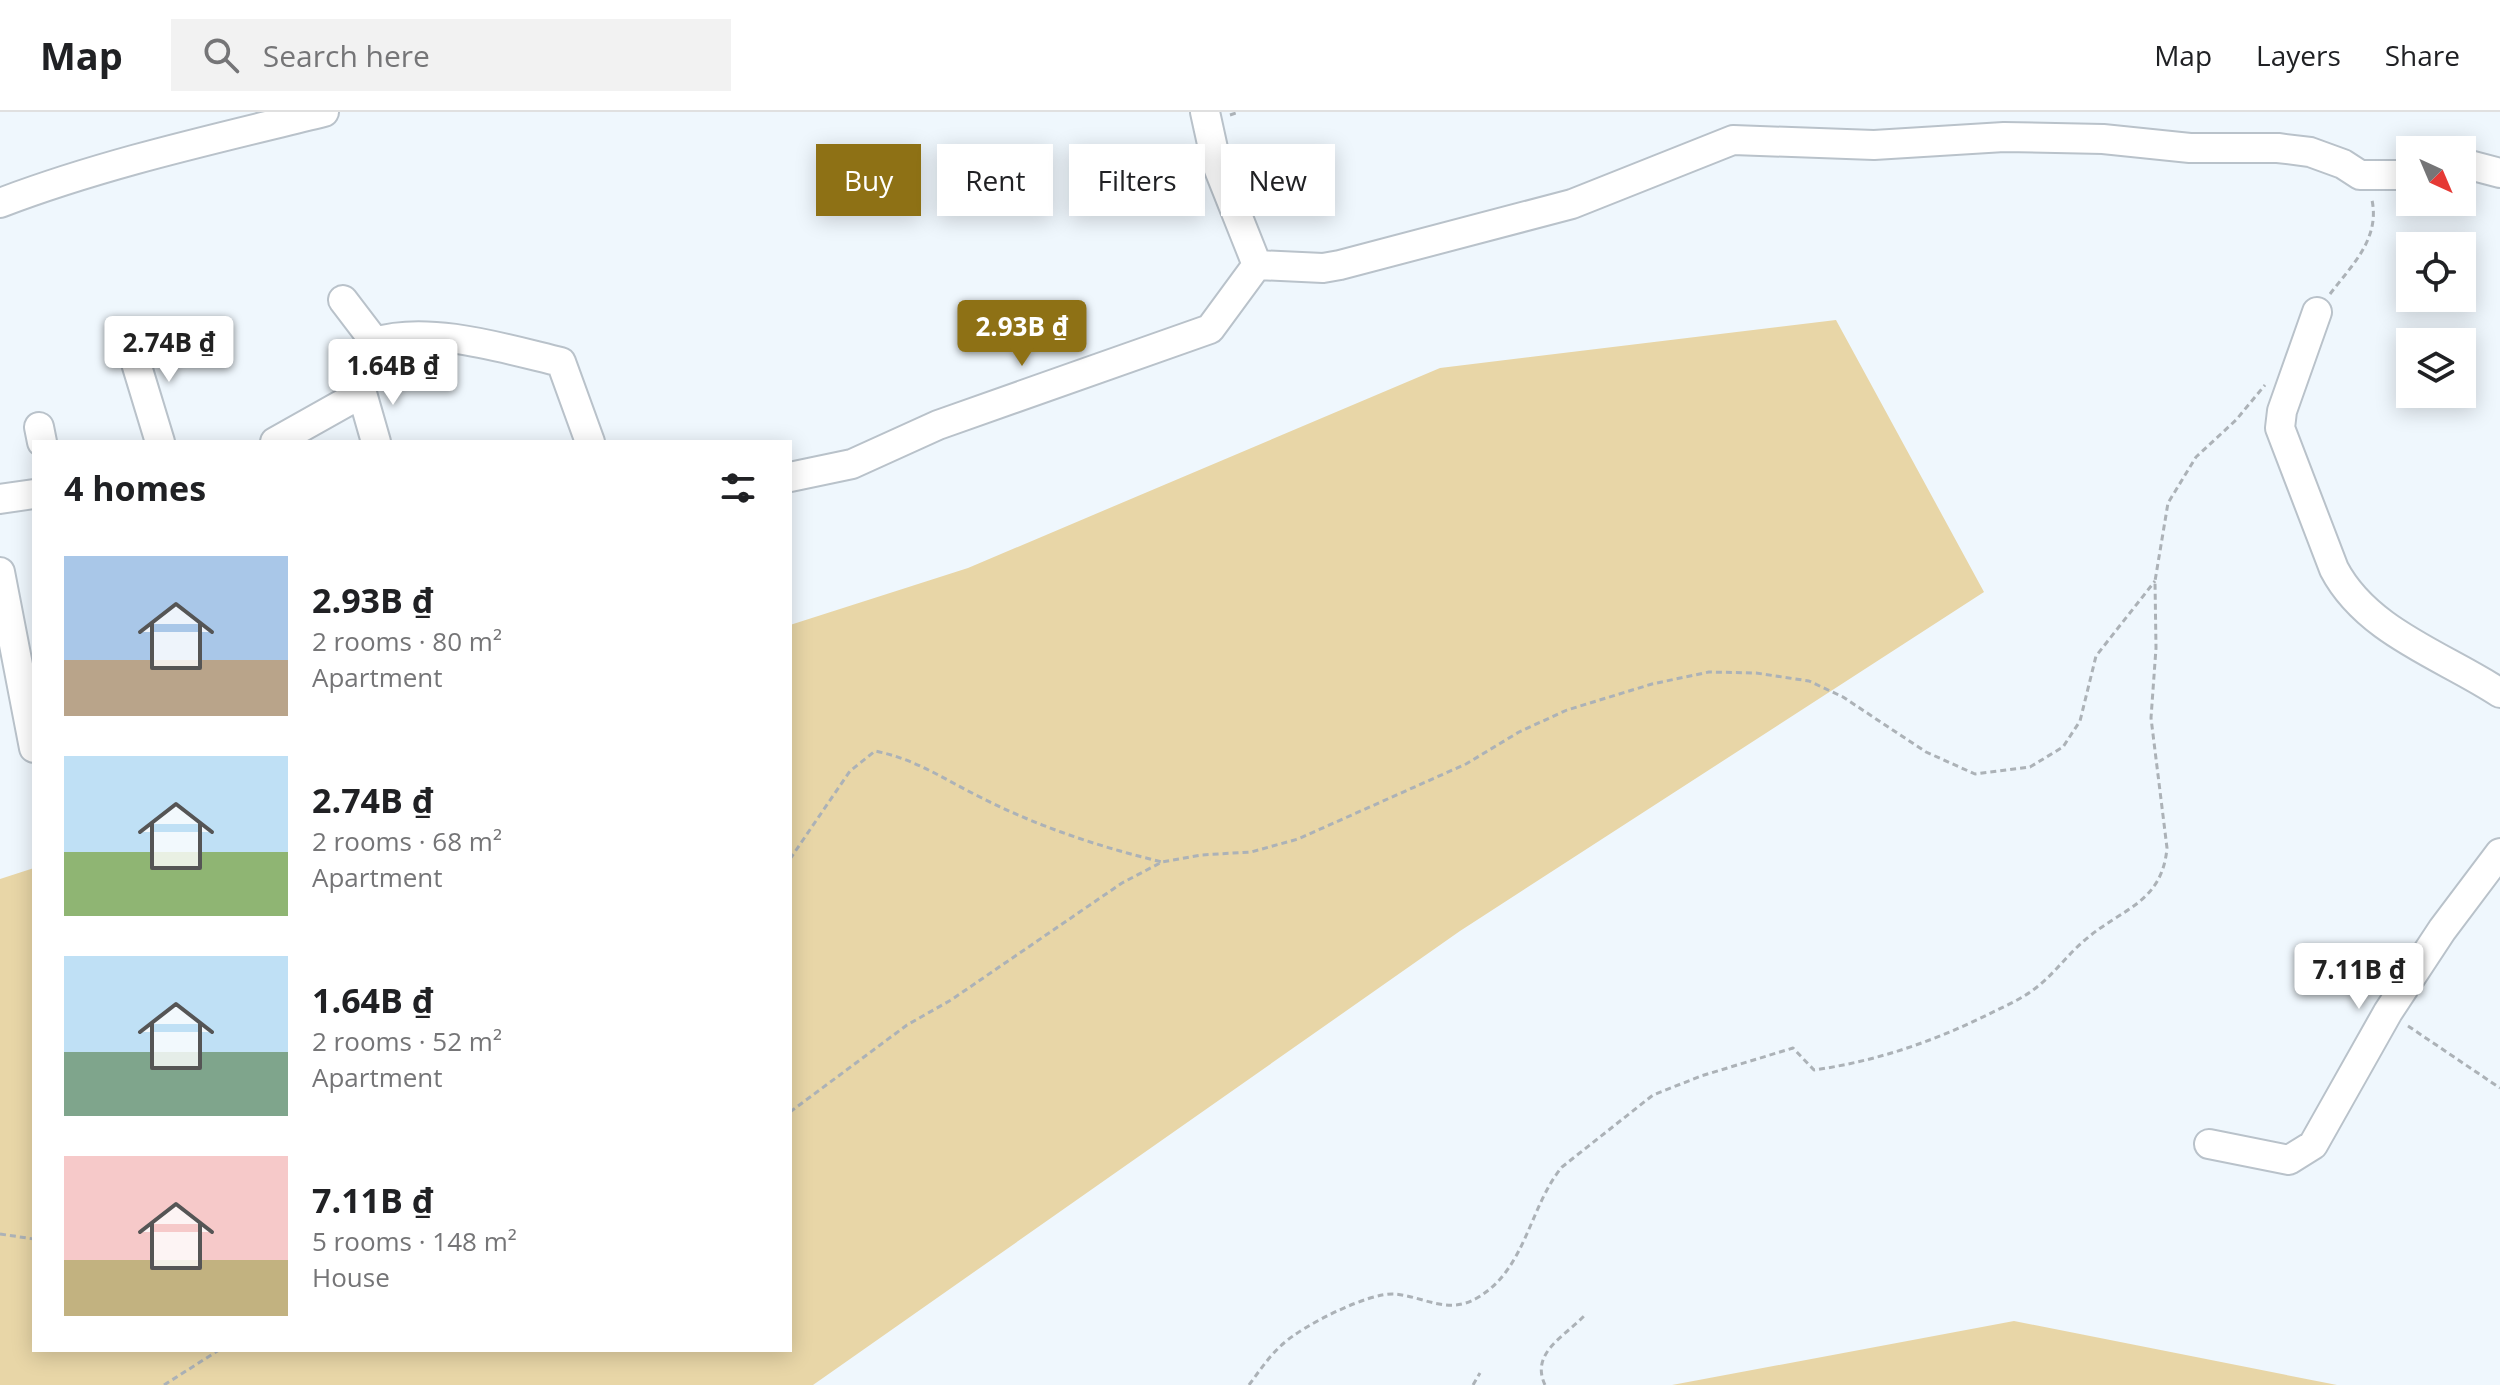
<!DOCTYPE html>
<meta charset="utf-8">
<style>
:root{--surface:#fff;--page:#f2f2f2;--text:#202124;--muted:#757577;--line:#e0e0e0;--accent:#8e7115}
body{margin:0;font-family:"Open Sans",sans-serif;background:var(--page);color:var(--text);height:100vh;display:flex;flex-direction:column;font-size:30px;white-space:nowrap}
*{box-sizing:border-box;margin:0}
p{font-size:26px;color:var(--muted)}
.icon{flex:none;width:44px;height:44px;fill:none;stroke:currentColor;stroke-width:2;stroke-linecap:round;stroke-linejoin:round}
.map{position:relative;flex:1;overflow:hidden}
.sheet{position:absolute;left:32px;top:328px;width:760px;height:912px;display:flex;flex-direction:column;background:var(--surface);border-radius:0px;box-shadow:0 4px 20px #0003}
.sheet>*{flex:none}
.guide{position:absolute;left:816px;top:32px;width:760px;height:72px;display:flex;gap:16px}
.needle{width:52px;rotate:136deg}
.tools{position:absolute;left:2396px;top:24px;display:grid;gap:16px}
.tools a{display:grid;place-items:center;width:80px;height:80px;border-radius:0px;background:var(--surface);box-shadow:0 4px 20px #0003;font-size:40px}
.price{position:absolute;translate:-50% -68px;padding:0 18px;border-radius:8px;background:#fff;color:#222;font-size:26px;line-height:52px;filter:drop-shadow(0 2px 4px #0008)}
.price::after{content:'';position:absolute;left:50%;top:48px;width:24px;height:18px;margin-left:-12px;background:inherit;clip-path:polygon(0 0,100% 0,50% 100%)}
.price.current{background:var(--accent);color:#fff}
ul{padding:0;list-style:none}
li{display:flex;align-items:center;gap:24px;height:200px;padding:0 32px}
li span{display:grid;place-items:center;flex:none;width:224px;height:160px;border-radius:0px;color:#555}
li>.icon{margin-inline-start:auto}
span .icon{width:96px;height:96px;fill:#fffc;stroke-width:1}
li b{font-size:34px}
h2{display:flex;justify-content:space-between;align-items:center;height:96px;padding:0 32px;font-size:34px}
.pill{padding:0 28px;border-radius:0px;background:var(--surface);box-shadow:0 4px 20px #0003;font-size:28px;line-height:72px}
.pill.current{background:var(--accent);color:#fff}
header{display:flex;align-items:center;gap:48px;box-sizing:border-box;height:112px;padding:0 40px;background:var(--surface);border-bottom:2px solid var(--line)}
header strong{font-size:38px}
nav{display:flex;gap:44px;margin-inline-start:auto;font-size:28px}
.search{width:560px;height:72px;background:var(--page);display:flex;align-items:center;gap:20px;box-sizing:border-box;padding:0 28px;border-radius:0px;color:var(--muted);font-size:30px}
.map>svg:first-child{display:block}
</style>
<header>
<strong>Map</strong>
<div class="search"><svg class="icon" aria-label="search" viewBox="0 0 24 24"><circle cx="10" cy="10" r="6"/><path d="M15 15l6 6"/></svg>Search here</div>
<nav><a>Map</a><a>Layers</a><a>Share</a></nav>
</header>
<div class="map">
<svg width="2500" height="1273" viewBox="0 0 2500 1273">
<rect width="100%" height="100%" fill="#eff7fd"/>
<!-- green -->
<path fill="#e8d6a7" d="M 1836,208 L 1984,480 L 1460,819 L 813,1273 L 0,1273 L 0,767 L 34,756 L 34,1238 L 790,1238 L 790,513 L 968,456 L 1440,256 Z
M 2014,1209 L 2337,1273 L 1672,1273 Z"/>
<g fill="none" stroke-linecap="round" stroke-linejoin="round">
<defs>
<path id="minor" d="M 1205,0 L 1216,50 L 1257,153
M 2462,51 L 2500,61
M 0,91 C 105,51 215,27 324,0
M 1257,153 L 1323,156 L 1340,153 L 1572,92 L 1733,28 L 1874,33 L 2004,25 L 2103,27 L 2190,36 L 2278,36 L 2310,40 L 2343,52 L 2360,63 L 2410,63
M 343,188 L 375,230
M 2317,200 L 2282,299 L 2280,316 L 2334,457 C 2367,520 2444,544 2500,581
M 129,228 L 160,330
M 360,274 L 376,330
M 39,315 L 42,330
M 275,330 L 348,289 L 369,264 L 375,230 C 429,213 506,237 561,250 L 590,330
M 790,365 L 852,352 L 938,313 L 1210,217 L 1257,153
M 0,387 L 34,382
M 0,460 L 34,636
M 2209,1032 L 2289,1048 L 2313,1033 L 2388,900 L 2442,818 L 2500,741"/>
</defs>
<!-- minor casing -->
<use href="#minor" stroke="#b9c2ca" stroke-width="32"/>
<!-- path -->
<path stroke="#acb2b7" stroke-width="3" stroke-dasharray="6 4" stroke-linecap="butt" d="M 1230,3 L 1239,0
M 2330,182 C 2352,153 2380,127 2372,88
M 790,747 L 850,659 L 875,639 C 916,647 945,668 982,686 C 1039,715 1100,735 1162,750
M 2408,914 L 2500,976
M 790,1000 L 907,913 L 951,888 L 1122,771 L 1162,750 L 1201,743 L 1251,740 L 1298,727 L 1466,652 L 1519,620 L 1567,598 L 1652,572 L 1709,560 L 1756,561 L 1809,569 L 1843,585 L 1926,640 L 1975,662 L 2030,655 L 2063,635 L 2080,609 L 2096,544 L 2155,469
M 0,1122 L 34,1127
M 164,1273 L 219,1238
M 1249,1273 C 1260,1258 1270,1243 1284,1231 C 1304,1213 1369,1180 1395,1182 C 1425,1185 1448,1203 1477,1186 C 1526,1158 1529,1095 1562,1055 L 1653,983 L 1701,964 L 1793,936 L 1814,958 C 1877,949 1932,930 1989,902 C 2005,894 2022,887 2037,875 C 2055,861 2068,842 2085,828 C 2120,797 2162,792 2167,736 L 2151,606 L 2156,536 L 2155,469 L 2168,391 L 2196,345 L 2236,308 L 2265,273
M 1473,1273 L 1480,1261
M 1545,1273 C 1530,1241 1564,1225 1584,1204"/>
<!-- minor -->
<use href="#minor" stroke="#fff" stroke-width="28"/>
</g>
</svg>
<div class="tools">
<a><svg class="needle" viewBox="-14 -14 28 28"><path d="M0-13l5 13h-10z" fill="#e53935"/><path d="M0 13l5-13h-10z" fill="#757577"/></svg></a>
<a><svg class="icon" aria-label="locate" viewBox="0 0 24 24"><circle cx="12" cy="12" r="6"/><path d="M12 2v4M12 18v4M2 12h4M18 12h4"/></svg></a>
<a><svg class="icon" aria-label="layers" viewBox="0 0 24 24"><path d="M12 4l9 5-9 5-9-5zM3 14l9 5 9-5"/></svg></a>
</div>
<b class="price current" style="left:1022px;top:256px">2.93B ₫</b>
<b class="price" style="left:169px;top:272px">2.74B ₫</b>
<b class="price" style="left:393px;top:295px">1.64B ₫</b>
<b class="price" style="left:2359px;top:899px">7.11B ₫</b>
<div class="guide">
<a class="pill current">Buy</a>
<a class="pill">Rent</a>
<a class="pill">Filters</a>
<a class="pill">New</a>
</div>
<section class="sheet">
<h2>4 homes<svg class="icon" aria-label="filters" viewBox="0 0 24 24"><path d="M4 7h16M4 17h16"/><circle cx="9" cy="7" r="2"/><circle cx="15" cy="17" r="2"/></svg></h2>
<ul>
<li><span style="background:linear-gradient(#a9c7e8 65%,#b9a48a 0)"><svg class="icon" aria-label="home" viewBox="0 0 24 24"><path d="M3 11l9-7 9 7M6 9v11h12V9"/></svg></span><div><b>2.93B ₫</b><p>2 rooms · 80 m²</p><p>Apartment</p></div></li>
<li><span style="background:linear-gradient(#bfe0f5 60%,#8fb573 0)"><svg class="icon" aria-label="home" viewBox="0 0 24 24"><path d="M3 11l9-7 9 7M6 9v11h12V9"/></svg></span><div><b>2.74B ₫</b><p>2 rooms · 68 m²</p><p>Apartment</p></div></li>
<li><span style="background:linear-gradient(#bfe0f5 60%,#7fa58c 0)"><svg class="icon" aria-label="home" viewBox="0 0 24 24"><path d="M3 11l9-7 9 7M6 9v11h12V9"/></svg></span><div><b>1.64B ₫</b><p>2 rooms · 52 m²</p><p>Apartment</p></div></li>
<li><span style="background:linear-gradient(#f6c9c9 65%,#c2b280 0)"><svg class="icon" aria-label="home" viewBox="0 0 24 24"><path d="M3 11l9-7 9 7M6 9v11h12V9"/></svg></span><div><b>7.11B ₫</b><p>5 rooms · 148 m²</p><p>House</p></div></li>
</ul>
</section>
</div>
